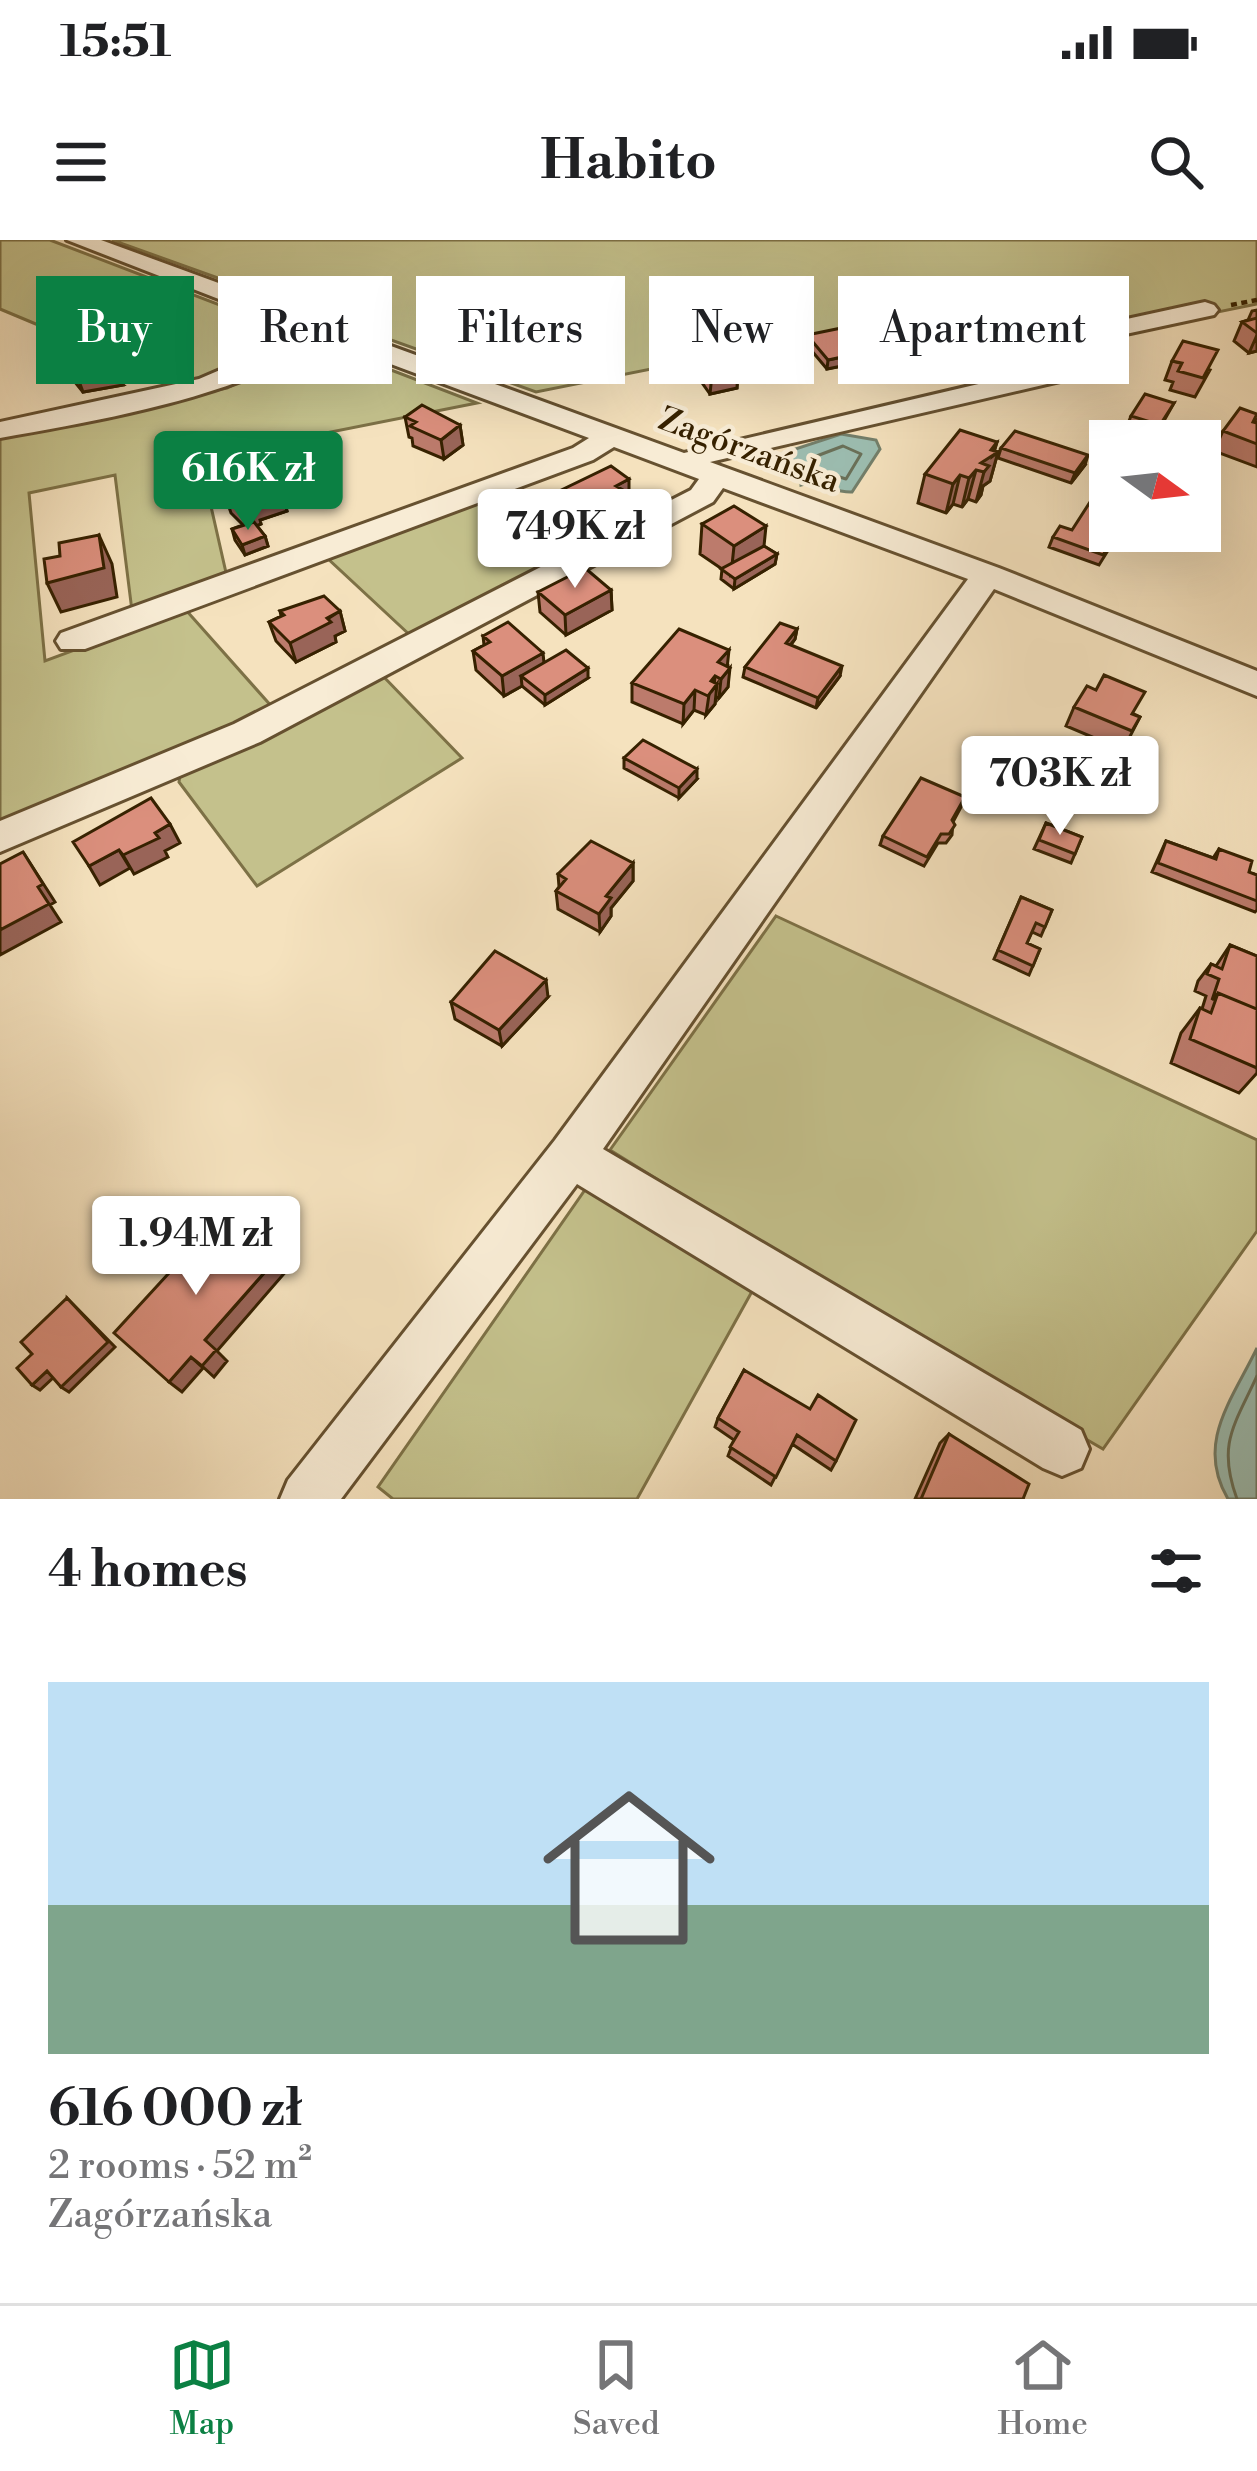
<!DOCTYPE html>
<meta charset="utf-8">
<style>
:root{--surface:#fff;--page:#f2f2f2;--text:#202124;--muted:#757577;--line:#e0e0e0;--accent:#0b8043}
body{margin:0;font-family:"Libre Bodoni",serif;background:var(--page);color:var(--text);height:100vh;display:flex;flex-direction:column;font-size:45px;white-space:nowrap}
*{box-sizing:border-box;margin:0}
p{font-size:39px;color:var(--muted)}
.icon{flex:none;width:66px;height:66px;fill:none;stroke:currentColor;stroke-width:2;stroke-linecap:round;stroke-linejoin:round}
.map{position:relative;height:1259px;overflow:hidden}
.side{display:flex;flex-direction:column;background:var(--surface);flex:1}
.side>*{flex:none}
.hud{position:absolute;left:36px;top:36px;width:1185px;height:108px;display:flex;gap:24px}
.needle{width:78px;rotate:105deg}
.tools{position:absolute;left:1089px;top:180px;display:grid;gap:24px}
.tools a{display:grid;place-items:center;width:132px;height:132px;border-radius:0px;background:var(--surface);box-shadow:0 12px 48px #0002;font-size:60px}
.price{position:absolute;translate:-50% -102px;padding:0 27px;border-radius:12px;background:#fff;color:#222;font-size:39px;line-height:78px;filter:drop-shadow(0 3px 6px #0008)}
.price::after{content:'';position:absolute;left:50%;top:72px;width:36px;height:27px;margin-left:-18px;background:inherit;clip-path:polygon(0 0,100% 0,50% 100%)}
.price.current{background:var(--accent);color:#fff}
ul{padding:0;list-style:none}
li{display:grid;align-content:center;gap:24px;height:636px;padding:0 48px}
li+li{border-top:3px solid var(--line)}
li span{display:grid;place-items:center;height:372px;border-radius:0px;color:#555}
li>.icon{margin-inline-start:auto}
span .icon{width:216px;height:216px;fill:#fffc;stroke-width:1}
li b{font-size:51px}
h2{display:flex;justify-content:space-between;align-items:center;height:144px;padding:0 48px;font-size:51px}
.tag{padding:0 42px;border-radius:0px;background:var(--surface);box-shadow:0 12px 48px #0002;font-size:42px;line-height:108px}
.tag.current{background:var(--accent);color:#fff}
.status{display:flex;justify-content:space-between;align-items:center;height:84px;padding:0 60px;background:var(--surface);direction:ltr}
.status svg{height:33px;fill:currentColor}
header{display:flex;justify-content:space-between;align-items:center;height:156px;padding:0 48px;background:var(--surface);font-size:54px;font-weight:800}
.menu{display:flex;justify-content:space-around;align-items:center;height:168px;border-top:3px solid var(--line);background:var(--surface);font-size:33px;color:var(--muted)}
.menu a{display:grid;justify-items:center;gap:6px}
.menu .current{color:var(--accent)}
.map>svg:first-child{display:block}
</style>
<div class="status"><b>15:51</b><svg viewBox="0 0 49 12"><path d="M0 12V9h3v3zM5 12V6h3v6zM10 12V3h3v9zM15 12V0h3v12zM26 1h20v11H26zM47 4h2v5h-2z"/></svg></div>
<header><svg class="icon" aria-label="menu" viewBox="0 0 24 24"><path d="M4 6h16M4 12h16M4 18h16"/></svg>Habito<svg class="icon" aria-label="search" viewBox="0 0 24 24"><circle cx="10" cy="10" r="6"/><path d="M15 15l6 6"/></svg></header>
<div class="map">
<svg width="1257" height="1259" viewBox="0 0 1257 1259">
<rect width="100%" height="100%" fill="#f5e2be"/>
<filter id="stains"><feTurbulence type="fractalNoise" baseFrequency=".00167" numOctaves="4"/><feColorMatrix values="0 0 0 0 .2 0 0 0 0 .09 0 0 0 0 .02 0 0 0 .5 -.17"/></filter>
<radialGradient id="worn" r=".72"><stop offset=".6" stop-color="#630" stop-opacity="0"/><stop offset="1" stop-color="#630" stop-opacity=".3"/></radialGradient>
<!-- green -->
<path fill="#c4c18c" stroke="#7d7146" stroke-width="3" d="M 0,0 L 50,0 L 301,96 L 184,146 L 0,69 Z
M 112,0 L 1257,0 L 1257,64 L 1218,72 L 1211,66 L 1081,93 L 1079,108 L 1040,131 L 1001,139 L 932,73 L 536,152 Z
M 321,103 L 477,163 L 200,218 L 227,337 L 132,371 L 115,235 L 29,253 L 45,421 L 185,369 L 273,468 L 0,589 L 0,194 L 227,148 Z
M 473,260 L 551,326 L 412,397 L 325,316 Z
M 381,434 L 462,518 L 257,646 L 179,542 L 180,535 Z
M 776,676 L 1257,900 L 1257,991 L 1103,1209 L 934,1111 L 610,910 Z
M 587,947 L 755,1046 L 637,1259 L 393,1259 L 378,1247 Z"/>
<!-- water -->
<path fill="#9cbeb2" stroke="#737f6b" stroke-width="3" d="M 841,194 L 876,200 L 880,209 L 852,252 C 833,253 819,240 801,245 L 800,228 L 777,221 L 777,215 Z
M 1257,1108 L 1257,1259 L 1228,1259 C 1195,1203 1232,1160 1257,1108 Z"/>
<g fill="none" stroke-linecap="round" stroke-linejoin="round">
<!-- shore -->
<path stroke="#697059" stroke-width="3" d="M 843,206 L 861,214 L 846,239 L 814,229 L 814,217 Z
M 1237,1259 C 1217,1204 1234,1186 1257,1136"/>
<defs>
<path id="minor" d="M 67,0 L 101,0 L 684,213 L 1042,129 L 1090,87 L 1205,62 L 1214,65 L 1218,70 L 1214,75 L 1107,98 L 1060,141 L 710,222 L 999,328 L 1257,431 L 1257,456 L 994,349 L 603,909 L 1081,1190 L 1089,1209 L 1081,1228 L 1062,1236 L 1043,1228 L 577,944 L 341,1259 L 280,1259 L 288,1240 L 555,900 L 968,339 L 723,248 L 713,262 L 260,502 L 0,612 L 0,581 L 234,484 L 691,250 L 699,239 L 614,207 L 593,220 L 85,409 L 61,409 L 56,401 L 61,393 L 573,208 L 589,198 L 329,101 C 227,158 114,178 0,198 L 0,182 L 199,139 L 306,93 Z"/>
</defs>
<!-- minor casing -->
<use href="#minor" stroke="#665130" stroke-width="6"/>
<!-- path -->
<path stroke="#362100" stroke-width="4.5" stroke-dasharray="6 4.5" stroke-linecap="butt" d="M 1231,65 L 1257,60"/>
<!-- minor -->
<use href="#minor" fill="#f8ecd5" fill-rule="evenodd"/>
</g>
<!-- wall -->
<path fill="#bc7b6c" stroke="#362100" stroke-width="3" d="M 1257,70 L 1257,111 L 1249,113 L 1234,101 L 1242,82 L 1248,80 L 1252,71 Z
M 807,95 L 892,116 L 827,129 L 806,104 Z
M 71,108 L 123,145 L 83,152 L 74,141 L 66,121 L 75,118 Z
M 694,111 L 738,129 L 737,148 L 710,154 L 693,130 Z
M 1172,121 L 1210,130 L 1195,157 L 1170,150 L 1173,142 L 1165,140 Z
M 1174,163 L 1156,195 L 1127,186 L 1131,176 Z
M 405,177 L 460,185 L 463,205 L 444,219 L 413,206 L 412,198 L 409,197 Z
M 1257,179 L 1255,183 L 1257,183 L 1257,227 L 1214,211 L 1223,191 Z
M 997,202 L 994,211 L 998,212 L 990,241 L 983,246 L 981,255 L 976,262 L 968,259 L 962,267 L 953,264 L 946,273 L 918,263 L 925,234 Z
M 1001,208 L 1085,225 L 1071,243 L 998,218 Z
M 216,229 L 256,235 L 279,242 L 287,271 L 260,280 L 261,284 L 257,286 L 265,296 L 268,306 L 245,315 L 235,300 L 232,289 L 243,285 L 231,273 Z
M 551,255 L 629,259 L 623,262 L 623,270 L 617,273 L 617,287 L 597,297 L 586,288 L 575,294 L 552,275 Z
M 702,284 L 764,306 L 777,314 L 775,324 L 734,349 L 721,339 L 722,329 L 700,314 Z
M 1072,290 L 1120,291 L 1099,325 L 1049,307 L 1053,297 Z
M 611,350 L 612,370 L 566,395 L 540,372 L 538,352 Z
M 280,371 L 340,371 L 345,391 L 335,396 L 336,402 L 296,422 L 276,401 L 269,382 L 281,376 Z
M 797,389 L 795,399 L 791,405 L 840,436 L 816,468 L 743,437 L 745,427 Z
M 483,396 L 544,423 L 588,438 L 545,465 L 522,446 L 504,456 L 476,430 L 473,411 L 484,405 Z
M 728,426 L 728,447 L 719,458 L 716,457 L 715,464 L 706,475 L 694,470 L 683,484 L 632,462 L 632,443 Z
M 1074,467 L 1134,474 L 1140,477 L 1123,510 L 1066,486 Z
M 624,518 L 697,539 L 679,558 L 624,528 Z
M 961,567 L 953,582 L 952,595 L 946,603 L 938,603 L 924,626 L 880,605 L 883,596 Z
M 1046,583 L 1082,597 L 1071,623 L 1034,609 Z
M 1166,601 L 1213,618 L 1219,609 L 1249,632 L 1257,635 L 1257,670 L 1255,672 L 1152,632 Z
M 633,623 L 633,641 L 611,668 L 611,676 L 600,692 L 558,669 L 556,651 L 559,647 L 558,634 Z
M 1021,657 L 1052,670 L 1041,696 L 1032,692 L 1027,703 L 1040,709 L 1029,735 L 994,719 Z
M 1230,705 L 1257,716 L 1257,833 L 1239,853 L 1171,823 L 1181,793 L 1200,768 L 1202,769 L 1206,756 L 1195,751 L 1198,741 L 1211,724 L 1216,726 Z
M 548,757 L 502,806 L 455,779 L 451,762 Z
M 744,1130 L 836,1221 L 831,1230 L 792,1204 L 771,1245 L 728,1216 L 734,1200 L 715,1187 L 718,1178 Z
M 949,1194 L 1023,1259 L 915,1259 L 940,1203 Z"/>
<!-- shaded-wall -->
<path fill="#996458" stroke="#362100" stroke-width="3" d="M 1257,95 L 1257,111 L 1249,113 Z
M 893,106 L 892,116 L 827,129 L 828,120 Z
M 116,126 L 123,145 L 83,152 L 76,133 Z
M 738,129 L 737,148 L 710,154 L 712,134 Z
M 460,185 L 463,205 L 444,219 L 441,200 Z
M 997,202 L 993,216 L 998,212 L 990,241 L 983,246 L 981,255 L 976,262 L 984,232 L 981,223 Z
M 1088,215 L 1085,225 L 1071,243 L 1075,233 Z
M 976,230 L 968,259 L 962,267 L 969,238 Z
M 960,235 L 953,264 L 946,273 L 953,244 Z
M 629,239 L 629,259 L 623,262 L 623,270 L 617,273 L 617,287 L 597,297 L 596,277 L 606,259 L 616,246 Z
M 279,242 L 287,271 L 260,280 L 261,284 L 247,289 L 238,260 L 250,252 Z
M 585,268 L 586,288 L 575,294 L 574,274 Z
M 766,286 L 763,316 L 731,335 L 734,306 Z
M 99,295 L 112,324 L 117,357 L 61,372 L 47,343 Z
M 265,296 L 268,306 L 245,315 L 242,305 Z
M 777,314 L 775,324 L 734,349 L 735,339 Z
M 611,350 L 612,370 L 566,395 L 565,375 Z
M 340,371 L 345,391 L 335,396 L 336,402 L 296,422 L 290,403 Z
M 797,389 L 795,399 L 784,413 L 786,403 Z
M 729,410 L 727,429 L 718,422 Z
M 543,413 L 545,433 L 521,436 L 522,446 L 504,456 L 502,436 Z
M 842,426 L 840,436 L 816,468 L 818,458 Z
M 588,428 L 588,438 L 545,465 L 545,455 Z
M 730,428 L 728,447 L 719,458 L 721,439 Z
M 715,436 L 714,448 L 717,444 L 715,464 L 706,475 L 711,441 Z
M 695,450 L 694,470 L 683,484 L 684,464 Z
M 697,529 L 697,539 L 679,558 L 679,548 Z
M 170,584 L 180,603 L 165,611 L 168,617 L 134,634 L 123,615 L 155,593 Z
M 119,610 L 130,628 L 100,645 L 89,626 Z
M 23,612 L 55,662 L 50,665 L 61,682 L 0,715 L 0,690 L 38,647 Z
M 633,623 L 633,641 L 611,668 L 611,676 L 600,692 L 599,674 L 606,656 Z
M 546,740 L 548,757 L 502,806 L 499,790 Z
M 279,1016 L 288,1029 L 217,1111 L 227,1121 L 214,1137 L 202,1126 L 205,1100 Z
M 67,1058 L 115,1107 L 69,1152 L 61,1147 Z
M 191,1117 L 203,1128 L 182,1152 L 169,1142 Z
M 47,1131 L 55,1136 L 40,1150 L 32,1145 Z"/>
<!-- building -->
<path fill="#db8f7d" stroke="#362100" stroke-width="3" d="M 1257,78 L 1257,93 L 1242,82 Z
M 871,82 L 893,106 L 828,120 L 807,95 Z
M 94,101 L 116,126 L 76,133 L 66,121 L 79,117 L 71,108 Z
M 1183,101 L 1218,110 L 1203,138 L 1178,131 L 1182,123 L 1172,121 Z
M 720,105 L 735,113 L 738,129 L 712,134 L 694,111 Z
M 1145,154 L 1174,163 L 1160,185 L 1131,176 Z
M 422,165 L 460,185 L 441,200 L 410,186 L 416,182 L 405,177 Z
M 1240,168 L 1257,174 L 1253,182 L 1257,183 L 1257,204 L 1223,191 Z
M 960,190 L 997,202 L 991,210 L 998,212 L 981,223 L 989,226 L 984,232 L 976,230 L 969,238 L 960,235 L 953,244 L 925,234 Z
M 1015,191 L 1088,215 L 1075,233 L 1001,208 Z
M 243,219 L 256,235 L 270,230 L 279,242 L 250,252 L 252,255 L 238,260 L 221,244 L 225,242 L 216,229 Z
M 611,226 L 629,239 L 616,246 L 623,250 L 606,259 L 617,267 L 596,277 L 585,268 L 574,274 L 551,255 Z
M 1110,231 L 1110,291 L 1118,291 L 1103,315 L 1053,297 L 1060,286 L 1072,290 Z
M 734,266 L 766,286 L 734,306 L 702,284 Z
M 254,282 L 265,296 L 242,305 L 232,289 Z
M 99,295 L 104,328 L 47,343 L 44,319 L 60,316 L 59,303 Z
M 764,306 L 777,314 L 735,339 L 721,329 Z
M 585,328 L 611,350 L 565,375 L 538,352 Z
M 324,356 L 340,371 L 327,378 L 331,382 L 290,403 L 269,382 L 284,375 L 280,371 Z
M 508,382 L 543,413 L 502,436 L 473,411 L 490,402 L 483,396 Z
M 780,383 L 797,389 L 786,403 L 842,426 L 818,458 L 745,427 Z
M 679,389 L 729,410 L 718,422 L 730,428 L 721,439 L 715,436 L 711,441 L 717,444 L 708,456 L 695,450 L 684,464 L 632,443 Z
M 566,410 L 588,428 L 545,455 L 521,436 Z
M 1104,435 L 1145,452 L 1132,474 L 1140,477 L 1132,491 L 1074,467 L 1087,446 L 1096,450 Z
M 643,500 L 697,529 L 679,548 L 624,518 Z
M 921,538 L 965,557 L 952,580 L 955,585 L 949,594 L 941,594 L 927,617 L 883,596 Z
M 151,558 L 170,584 L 155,593 L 159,598 L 123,615 L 119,610 L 89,626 L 73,602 Z
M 1046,583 L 1082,597 L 1075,614 L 1039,600 Z
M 591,601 L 633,623 L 606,656 L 611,658 L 599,674 L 556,651 L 566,639 L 558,634 Z
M 1166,601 L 1216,619 L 1219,609 L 1252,621 L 1249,632 L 1257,635 L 1257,661 L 1158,623 Z
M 23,612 L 43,644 L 38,647 L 49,664 L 0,690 L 0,624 Z
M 1021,657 L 1052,670 L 1045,687 L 1036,683 L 1027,703 L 1040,709 L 1033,726 L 998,710 Z
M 1230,705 L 1257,716 L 1257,769 L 1218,753 L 1212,760 L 1219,739 L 1207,734 L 1211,724 L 1222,729 Z
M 495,711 L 546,740 L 499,790 L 451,762 Z
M 1218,753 L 1257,769 L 1257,828 L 1190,799 L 1200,768 L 1211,773 Z
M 224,973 L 279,1016 L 205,1100 L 216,1110 L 202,1126 L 191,1117 L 169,1142 L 114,1093 Z
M 67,1058 L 108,1102 L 61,1147 L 47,1131 L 32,1145 L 17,1128 L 32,1114 L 21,1102 Z
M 744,1130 L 810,1169 L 818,1155 L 856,1180 L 836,1221 L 797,1195 L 776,1237 L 730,1207 L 739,1192 L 718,1178 Z
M 949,1194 L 1029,1244 L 1023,1259 L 921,1259 Z"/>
<g text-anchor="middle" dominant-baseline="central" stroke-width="9" stroke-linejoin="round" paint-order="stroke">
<!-- far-street labels -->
<g font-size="33" fill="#362100" stroke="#f8ecd5">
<text transform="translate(749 211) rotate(20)">Zagórzańska</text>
</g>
</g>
<rect width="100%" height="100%" filter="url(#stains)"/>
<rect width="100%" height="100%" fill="url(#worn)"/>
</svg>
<div class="tools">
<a><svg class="needle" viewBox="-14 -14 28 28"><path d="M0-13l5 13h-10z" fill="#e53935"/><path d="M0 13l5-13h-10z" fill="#757577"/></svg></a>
</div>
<b class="price current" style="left:248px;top:293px">616K zł</b>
<b class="price" style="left:575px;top:351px">749K zł</b>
<b class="price" style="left:1060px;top:598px">703K zł</b>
<b class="price" style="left:196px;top:1058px">1.94M zł</b>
<div class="hud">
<a class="tag current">Buy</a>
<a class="tag">Rent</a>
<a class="tag">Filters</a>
<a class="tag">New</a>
<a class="tag">Apartment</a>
</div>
</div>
<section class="side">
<h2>4 homes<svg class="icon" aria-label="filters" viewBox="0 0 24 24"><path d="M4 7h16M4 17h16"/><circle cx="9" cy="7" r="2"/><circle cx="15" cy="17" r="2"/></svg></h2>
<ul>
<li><span style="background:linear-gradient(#bfe0f5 60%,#7fa58c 0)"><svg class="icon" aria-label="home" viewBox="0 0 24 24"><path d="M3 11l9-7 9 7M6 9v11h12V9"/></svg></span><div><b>616 000 zł</b><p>2 rooms · 52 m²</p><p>Zagórzańska</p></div></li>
</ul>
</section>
<nav class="menu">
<a class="current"><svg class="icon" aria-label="map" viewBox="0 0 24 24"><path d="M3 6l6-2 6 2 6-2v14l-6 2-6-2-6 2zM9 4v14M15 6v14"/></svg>Map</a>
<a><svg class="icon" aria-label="saved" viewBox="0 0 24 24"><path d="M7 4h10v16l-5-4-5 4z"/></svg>Saved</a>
<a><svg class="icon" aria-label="home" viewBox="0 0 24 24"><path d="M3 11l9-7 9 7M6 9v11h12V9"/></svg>Home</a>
</nav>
